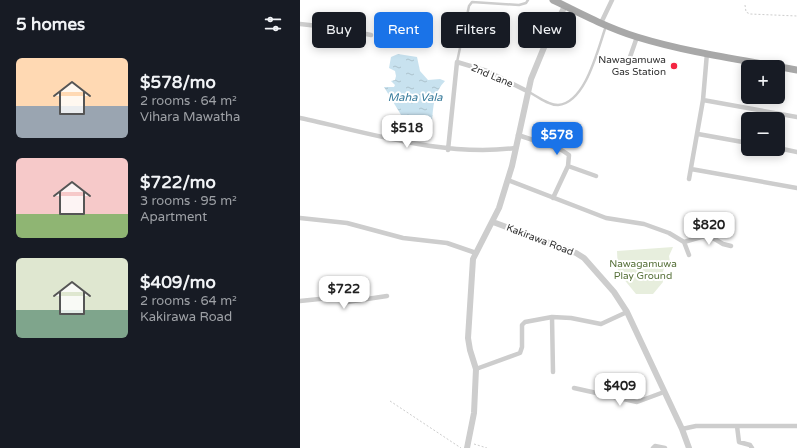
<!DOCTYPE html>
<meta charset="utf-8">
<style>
:root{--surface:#171b24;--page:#20242c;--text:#f1f3f6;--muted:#9ea1a6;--accent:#1a73e8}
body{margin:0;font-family:"Varela Round",sans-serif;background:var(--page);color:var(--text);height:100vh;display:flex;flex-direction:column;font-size:15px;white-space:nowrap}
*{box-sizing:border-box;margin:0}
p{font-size:13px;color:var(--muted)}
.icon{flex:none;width:22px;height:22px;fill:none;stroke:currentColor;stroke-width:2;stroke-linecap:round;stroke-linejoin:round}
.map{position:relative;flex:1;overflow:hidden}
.details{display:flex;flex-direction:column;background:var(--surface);width:300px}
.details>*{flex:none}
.hud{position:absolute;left:12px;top:12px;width:380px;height:36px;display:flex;gap:8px}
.buttons{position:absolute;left:441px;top:60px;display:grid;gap:8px}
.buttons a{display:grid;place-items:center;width:44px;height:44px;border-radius:6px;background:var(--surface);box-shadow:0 2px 10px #0003;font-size:20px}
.price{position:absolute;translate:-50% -34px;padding:0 9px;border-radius:8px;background:#fff;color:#222;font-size:13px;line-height:26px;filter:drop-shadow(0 1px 2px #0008)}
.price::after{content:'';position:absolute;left:50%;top:24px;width:12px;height:9px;margin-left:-6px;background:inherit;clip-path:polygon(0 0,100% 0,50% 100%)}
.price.selected{background:var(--accent);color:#fff}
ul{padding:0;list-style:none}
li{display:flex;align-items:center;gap:12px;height:100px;padding:0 16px}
li span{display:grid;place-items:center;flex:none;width:112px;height:80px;border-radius:6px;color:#555}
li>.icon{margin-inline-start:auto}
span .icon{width:48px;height:48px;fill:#fffc;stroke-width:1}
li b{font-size:17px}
h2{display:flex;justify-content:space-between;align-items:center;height:48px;padding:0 16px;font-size:17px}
.chip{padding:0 14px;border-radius:6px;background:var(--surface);box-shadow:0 2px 10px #0003;font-size:14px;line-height:36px}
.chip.selected{background:var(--accent);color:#fff}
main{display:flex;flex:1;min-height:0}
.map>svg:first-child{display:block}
</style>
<main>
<section class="details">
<h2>5 homes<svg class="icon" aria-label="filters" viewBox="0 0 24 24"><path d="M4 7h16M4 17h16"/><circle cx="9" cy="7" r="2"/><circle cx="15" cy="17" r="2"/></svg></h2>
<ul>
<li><span style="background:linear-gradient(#ffd9b3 60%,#9aa5b1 0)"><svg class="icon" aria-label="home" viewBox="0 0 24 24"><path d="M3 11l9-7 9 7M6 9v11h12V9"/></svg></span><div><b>$578/mo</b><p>2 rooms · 64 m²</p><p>Vihara Mawatha</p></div></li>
<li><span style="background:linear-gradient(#f6c9c9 70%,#8fb573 0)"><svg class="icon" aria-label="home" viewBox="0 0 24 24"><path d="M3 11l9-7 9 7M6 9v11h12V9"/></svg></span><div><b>$722/mo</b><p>3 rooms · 95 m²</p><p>Apartment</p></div></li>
<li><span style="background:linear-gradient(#dfe7d0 65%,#7fa58c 0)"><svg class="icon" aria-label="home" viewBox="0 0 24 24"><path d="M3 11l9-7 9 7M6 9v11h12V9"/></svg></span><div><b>$409/mo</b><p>2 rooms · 64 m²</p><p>Kakirawa Road</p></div></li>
</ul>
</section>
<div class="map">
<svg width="497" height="448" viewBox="0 0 497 448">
<defs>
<pattern id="water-ripples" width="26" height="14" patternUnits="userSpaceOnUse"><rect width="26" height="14" fill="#c8e2ef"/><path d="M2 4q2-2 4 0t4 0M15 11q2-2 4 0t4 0" fill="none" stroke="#acc2cd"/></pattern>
</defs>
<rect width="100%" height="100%" fill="#fff"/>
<!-- green -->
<path fill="#e7eedd" d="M 373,247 L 369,256 L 370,262 C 363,268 361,273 363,282 L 353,294 L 336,294 L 318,272 L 317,251 Z"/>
<!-- water -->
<path fill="url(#water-ripples)" d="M 98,54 L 117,57 L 120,71 L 128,80 L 140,79 L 145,81 C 134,92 133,107 132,122 L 110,125 L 106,123 L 84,87 L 94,87 L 95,85 L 91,81 L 95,80 L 96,76 L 95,71 L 89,68 L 91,57 Z"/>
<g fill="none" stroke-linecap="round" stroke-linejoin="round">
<!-- path -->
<path stroke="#cdcdcd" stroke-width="1" stroke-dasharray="2 2" stroke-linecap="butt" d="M 445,5 L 446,12 L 450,14 L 497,16
M 90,401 L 161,448
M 174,444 L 187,448"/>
<!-- service -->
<path stroke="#cdcdcd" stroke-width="2.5" d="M 157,62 L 169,6 L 172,2 L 219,5 L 226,3 L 228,0
M 229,92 C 238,97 248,105 258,105 C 286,103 298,48 306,26"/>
<!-- minor -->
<path stroke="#cdcdcd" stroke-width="4.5" d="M 301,23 L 312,0
M 0,24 L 36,28 L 71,35
M 330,57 L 337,37
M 403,100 L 497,117
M 0,118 C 70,133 143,157 215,148
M 398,134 L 448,143
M 218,135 L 260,149 L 269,155 L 268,166 L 253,198
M 478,148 L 497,152
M 148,150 L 157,62 L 187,71 L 227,91
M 268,166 L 296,176
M 391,169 L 497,188
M 389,179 L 403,100 L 407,53
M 208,180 L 306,218 L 344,224 L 369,233 L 384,242 L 389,255
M 0,218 L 47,223 L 103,238 L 147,243 L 176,253
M 384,242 L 408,235 L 423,244 L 431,246
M 0,301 L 29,298 L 39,299 L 47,302 L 87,296
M 252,317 L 253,372
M 176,369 L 220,353 L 222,347 L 222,325 L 225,322 L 252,317 L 271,318 L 301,324 L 327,312
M 274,388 L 337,402 L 364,392
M 437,426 L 439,442 L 450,445 L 452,448
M 382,429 L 396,426 L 497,426
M 353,448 L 355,446 L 365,448"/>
<!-- tertiary -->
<path stroke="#cdcdcd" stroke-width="6" d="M 193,222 L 276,253 L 284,258 L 314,292 L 327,312 L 382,429 L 389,448
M 167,448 L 174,413 L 176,369 L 170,350 L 168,338 L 173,259 L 199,208 L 212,166 L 231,79 L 245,45 L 265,6"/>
<!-- primary -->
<path stroke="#a8a8a8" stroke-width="7" d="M 253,0 C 281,14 308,28 337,37 C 389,53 444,60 497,70"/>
</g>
<!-- markers -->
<circle fill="#f42541" stroke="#fff" stroke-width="1.5" cx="374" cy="66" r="4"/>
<g text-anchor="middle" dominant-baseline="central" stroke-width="4" stroke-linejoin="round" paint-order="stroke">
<!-- poi labels -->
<g font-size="10" fill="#303030" stroke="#fff" text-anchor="end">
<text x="366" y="60">Nawagamuwa<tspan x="366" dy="12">Gas Station</tspan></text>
</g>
<!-- street labels -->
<g font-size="10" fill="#303030" stroke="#fff">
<text transform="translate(192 76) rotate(23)">2nd Lane</text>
<text transform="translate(240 240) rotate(21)">Kakirawa Road</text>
</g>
<!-- park labels -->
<g font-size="10" fill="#567039" stroke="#fff">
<text x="343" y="264">Nawagamuwa<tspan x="343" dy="12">Play Ground</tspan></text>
</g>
<!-- water labels -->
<g font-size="11" font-style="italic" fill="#367a9a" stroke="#fff">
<text x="115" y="97">Maha Vala</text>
</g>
</g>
</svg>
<div class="buttons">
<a>+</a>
<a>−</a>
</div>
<b class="price" style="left:107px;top:149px">$518</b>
<b class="price selected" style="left:257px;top:156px">$578</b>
<b class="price" style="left:409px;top:246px">$820</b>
<b class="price" style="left:44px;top:310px">$722</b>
<b class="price" style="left:320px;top:407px">$409</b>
<div class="hud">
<a class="chip">Buy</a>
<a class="chip selected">Rent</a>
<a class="chip">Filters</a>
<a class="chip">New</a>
</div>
</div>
</main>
